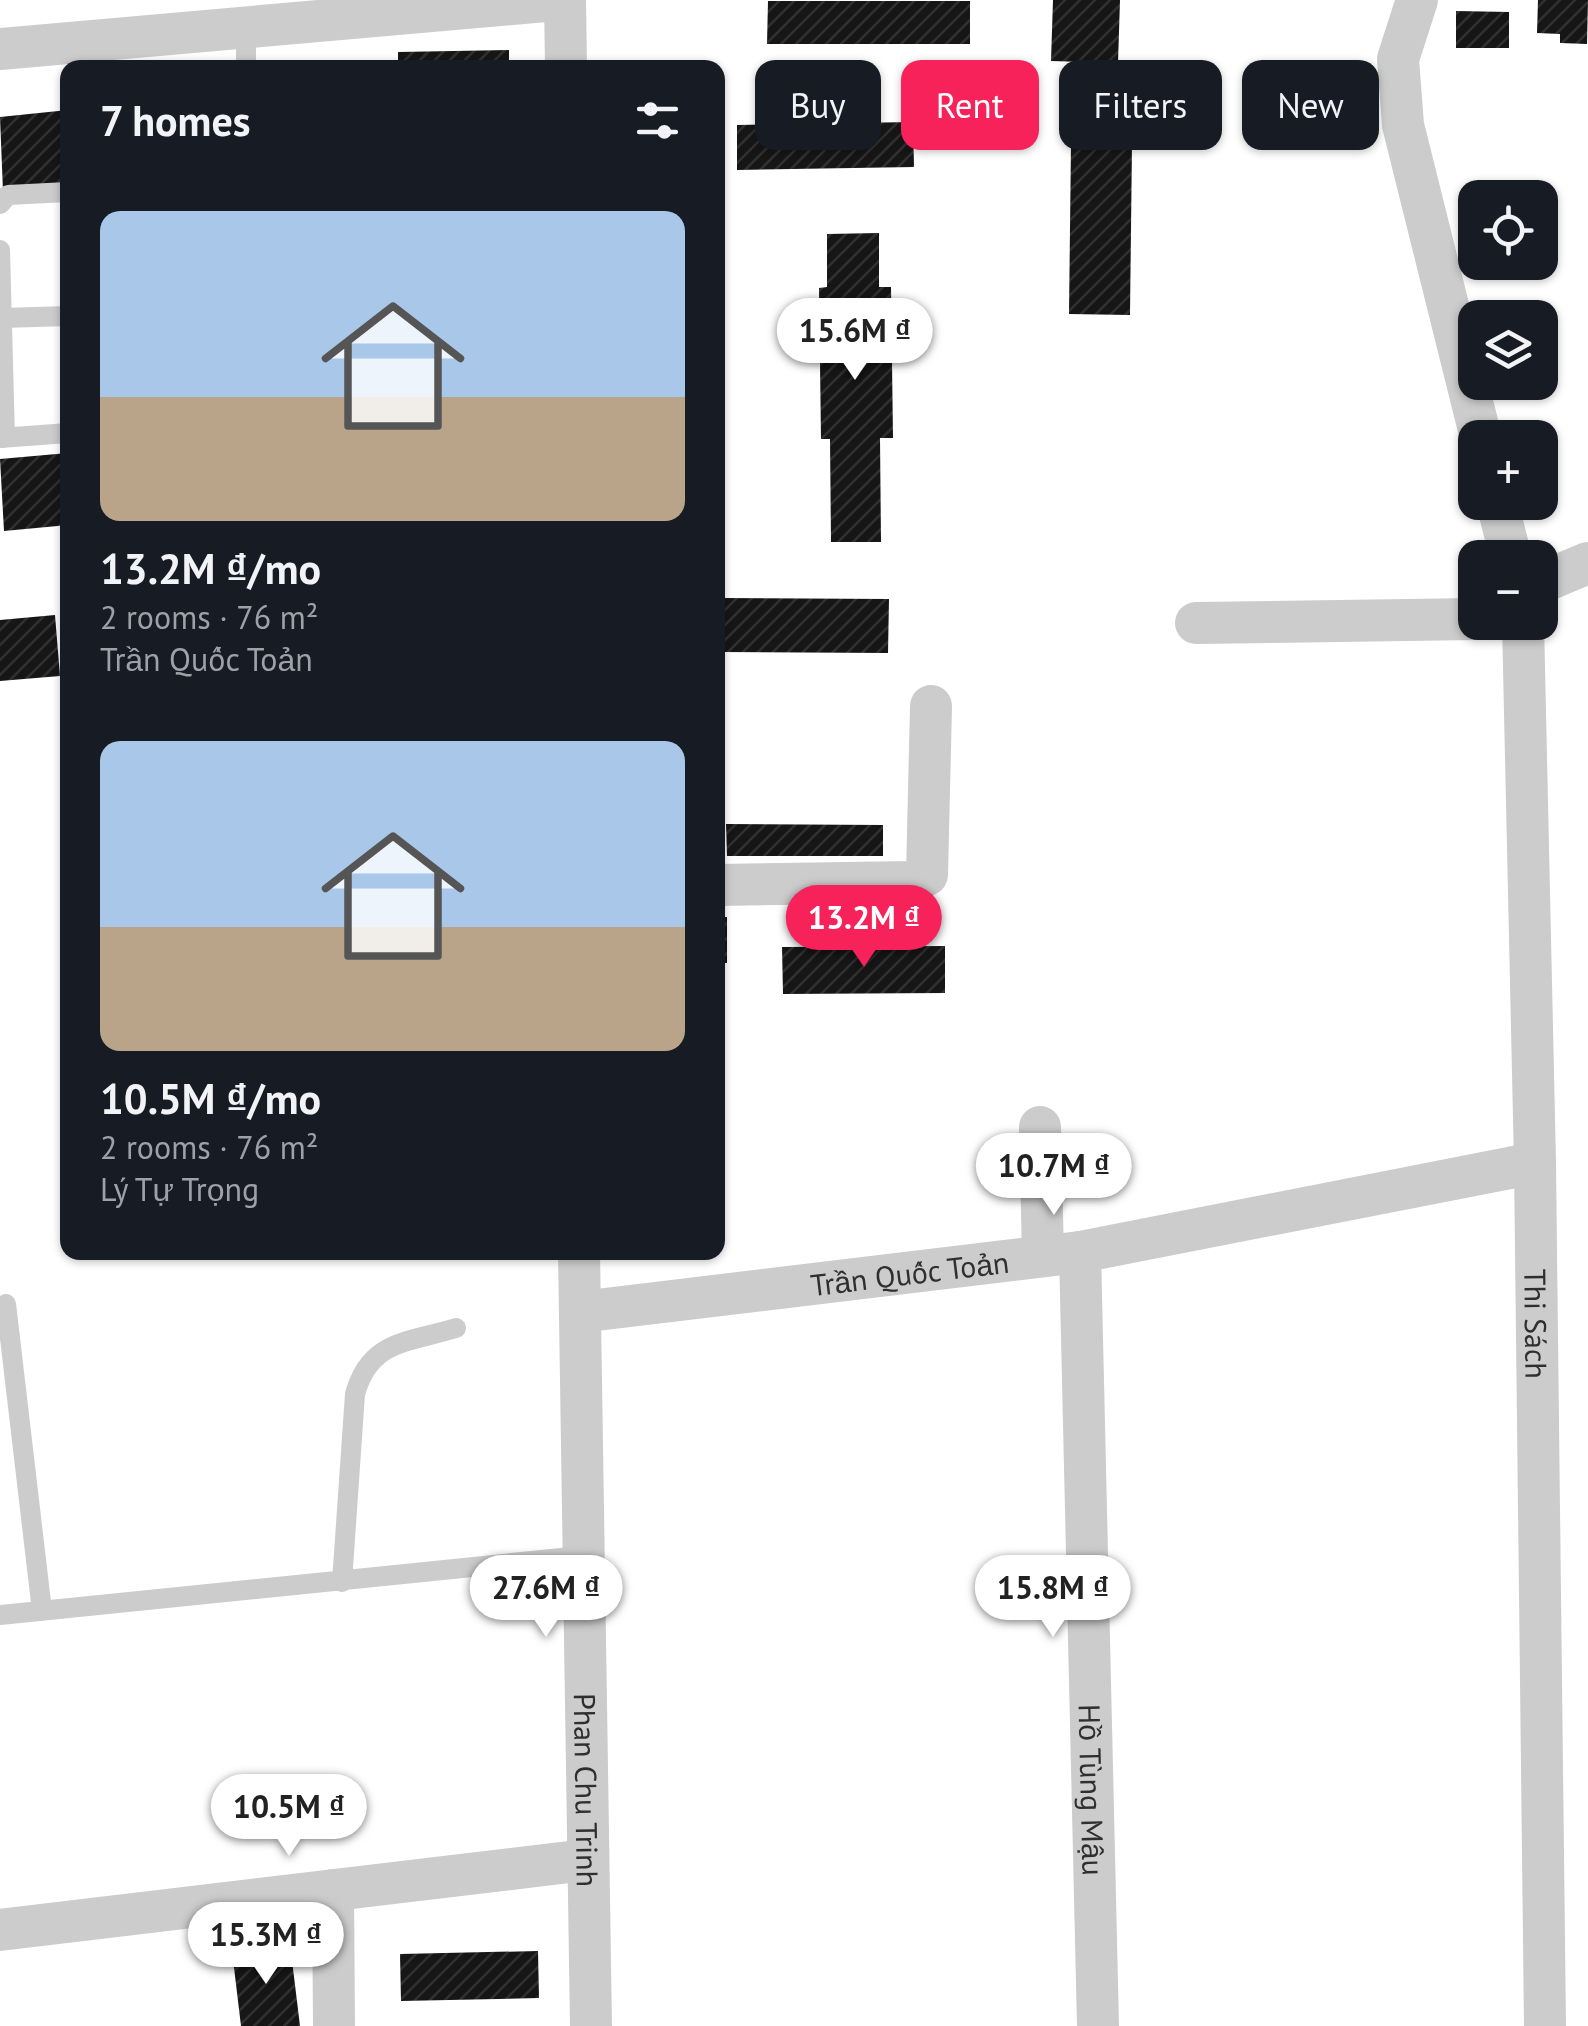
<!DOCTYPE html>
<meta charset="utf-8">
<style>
:root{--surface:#171b24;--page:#242831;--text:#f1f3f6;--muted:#9ea1a6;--accent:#f62259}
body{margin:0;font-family:"PT Sans",sans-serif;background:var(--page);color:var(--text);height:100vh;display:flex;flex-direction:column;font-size:38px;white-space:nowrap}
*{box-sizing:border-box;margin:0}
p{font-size:32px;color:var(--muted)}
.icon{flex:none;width:55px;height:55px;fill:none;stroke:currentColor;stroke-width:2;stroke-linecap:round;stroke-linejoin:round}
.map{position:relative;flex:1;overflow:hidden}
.details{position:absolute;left:60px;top:60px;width:665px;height:1200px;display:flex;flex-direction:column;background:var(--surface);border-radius:20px;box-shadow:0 2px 8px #0004}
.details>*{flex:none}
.hud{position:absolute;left:755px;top:60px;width:682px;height:90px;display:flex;gap:20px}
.buttons{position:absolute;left:1458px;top:180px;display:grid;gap:20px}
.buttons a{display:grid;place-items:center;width:100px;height:100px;border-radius:20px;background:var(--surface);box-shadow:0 2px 8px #0004;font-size:50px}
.price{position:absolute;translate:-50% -85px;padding:0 22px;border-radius:35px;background:#fff;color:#222;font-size:32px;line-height:65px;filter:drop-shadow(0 2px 5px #0008)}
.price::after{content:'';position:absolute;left:50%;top:60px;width:30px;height:22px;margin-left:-15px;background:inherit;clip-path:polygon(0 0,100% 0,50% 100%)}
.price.current{background:var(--accent);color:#fff}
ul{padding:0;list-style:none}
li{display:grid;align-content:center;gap:20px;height:530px;padding:0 40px}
li span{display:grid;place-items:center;height:310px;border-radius:20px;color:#555}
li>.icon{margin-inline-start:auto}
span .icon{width:180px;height:180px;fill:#fffc;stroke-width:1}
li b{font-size:42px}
h2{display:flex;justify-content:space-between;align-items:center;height:120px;padding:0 40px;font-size:42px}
.pill{padding:0 35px;border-radius:20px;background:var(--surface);box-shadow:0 2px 8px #0004;font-size:35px;line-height:90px}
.pill.current{background:var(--accent);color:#fff}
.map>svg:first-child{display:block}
</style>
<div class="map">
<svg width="1588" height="2026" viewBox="0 0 1588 2026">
<defs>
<pattern id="building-hatch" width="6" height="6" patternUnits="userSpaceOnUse" patternTransform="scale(2.5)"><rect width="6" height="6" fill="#161616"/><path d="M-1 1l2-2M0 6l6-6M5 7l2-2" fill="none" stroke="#303030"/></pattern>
</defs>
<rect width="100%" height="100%" fill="#fff"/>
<!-- building -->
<path fill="url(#building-hatch)" d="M 1053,0 L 1120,0 L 1118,63 L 1051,61 Z
M 1538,0 L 1588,0 L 1587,44 L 1560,43 L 1560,34 L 1537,33 Z
M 768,1 L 970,1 L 970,44 L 767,44 Z
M 1456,11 L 1509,12 L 1509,48 L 1456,48 Z
M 509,50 L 509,68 L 398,68 L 398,52 Z
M 68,110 L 68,186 L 3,192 L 0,117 Z
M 913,122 L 914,167 L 737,170 L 737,125 Z
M 1071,143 L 1132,144 L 1130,315 L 1069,314 Z
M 879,233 L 879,287 L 891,287 L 893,438 L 880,438 L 881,542 L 831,542 L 830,439 L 821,439 L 819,288 L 827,287 L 827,234 Z
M 68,453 L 68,525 L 4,531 L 0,459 Z
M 723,598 L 889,599 L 888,653 L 723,652 Z
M 55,615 L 60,676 L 0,681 L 0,620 Z
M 726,824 L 883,825 L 883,856 L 727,856 Z
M 718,917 L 727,917 L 727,963 L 718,963 Z
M 945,946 L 945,993 L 783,994 L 782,947 Z
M 290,1944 L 300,2026 L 241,2026 L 232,1951 Z
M 538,1951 L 539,1998 L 401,2001 L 400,1954 Z"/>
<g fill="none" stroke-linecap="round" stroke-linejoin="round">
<!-- service -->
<path stroke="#ccc" stroke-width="20" d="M 246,29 L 246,68
M 0,204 L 8,195 L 68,192
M 0,250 L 5,438
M 2,318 L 68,316
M 0,438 L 68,433
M 6,1304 L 42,1611
M 342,1582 L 355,1394 C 370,1340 407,1343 456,1328
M 0,1615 L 581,1556"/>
<!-- minor -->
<g stroke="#ccc" stroke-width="42">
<path d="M 565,0 L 566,68"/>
<path d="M 1417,0 L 1398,59 L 1403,125 L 1481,438"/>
<path d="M 0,49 L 557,0"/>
<path d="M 1497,502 L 1511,558"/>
<path d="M 1540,583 L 1588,563"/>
<path id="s1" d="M 1523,622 L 1535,1163 L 1545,2026"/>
<path d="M 1196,623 L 1475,619"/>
<path d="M 718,885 L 912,882 L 927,875 L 931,706"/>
<path d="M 1040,1127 L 1043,1256"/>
<path id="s2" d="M 579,1252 L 591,2026"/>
<path id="s3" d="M 1080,1252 L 1098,2026"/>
<path id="s4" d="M 580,1312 L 1080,1252 L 1535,1163"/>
<path d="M 333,1890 L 334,2026"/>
<path d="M 0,1930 L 586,1860"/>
</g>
</g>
<g text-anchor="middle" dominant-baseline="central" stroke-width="10" stroke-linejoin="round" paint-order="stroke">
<!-- street labels -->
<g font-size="30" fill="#2f2f2f" stroke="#fff">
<text stroke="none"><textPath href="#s4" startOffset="332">Trần Quốc Toản</textPath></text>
<text stroke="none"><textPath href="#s1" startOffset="702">Thi Sách</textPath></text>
<text stroke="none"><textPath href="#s2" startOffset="538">Phan Chu Trinh</textPath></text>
<text stroke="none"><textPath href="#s3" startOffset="538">Hồ Tùng Mậu</textPath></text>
</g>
</g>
</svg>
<div class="buttons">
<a><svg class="icon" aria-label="locate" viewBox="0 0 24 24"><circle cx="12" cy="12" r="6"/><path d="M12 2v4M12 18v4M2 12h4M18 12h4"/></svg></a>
<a><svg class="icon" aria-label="layers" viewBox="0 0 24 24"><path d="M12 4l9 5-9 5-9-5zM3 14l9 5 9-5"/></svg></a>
<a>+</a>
<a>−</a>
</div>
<b class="price" style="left:855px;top:383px">15.6M ₫</b>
<b class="price current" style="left:864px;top:970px">13.2M ₫</b>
<b class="price" style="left:1054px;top:1218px">10.7M ₫</b>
<b class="price" style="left:546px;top:1640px">27.6M ₫</b>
<b class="price" style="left:1053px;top:1640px">15.8M ₫</b>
<b class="price" style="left:289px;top:1859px">10.5M ₫</b>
<b class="price" style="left:266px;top:1987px">15.3M ₫</b>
<div class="hud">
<a class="pill">Buy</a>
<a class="pill current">Rent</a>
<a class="pill">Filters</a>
<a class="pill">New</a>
</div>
<section class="details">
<h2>7 homes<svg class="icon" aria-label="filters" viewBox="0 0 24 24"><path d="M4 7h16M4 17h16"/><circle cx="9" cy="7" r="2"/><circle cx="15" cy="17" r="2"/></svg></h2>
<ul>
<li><span style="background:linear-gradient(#a9c7e8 60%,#b9a48a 0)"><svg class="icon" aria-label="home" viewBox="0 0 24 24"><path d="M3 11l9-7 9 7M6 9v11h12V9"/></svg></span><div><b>13.2M ₫/mo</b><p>2 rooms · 76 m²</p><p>Trần Quốc Toản</p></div></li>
<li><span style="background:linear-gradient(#a9c7e8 60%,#b9a48a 0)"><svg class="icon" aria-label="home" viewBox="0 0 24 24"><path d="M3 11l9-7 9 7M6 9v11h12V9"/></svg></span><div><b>10.5M ₫/mo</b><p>2 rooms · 76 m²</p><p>Lý Tự Trọng</p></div></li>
</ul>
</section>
</div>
